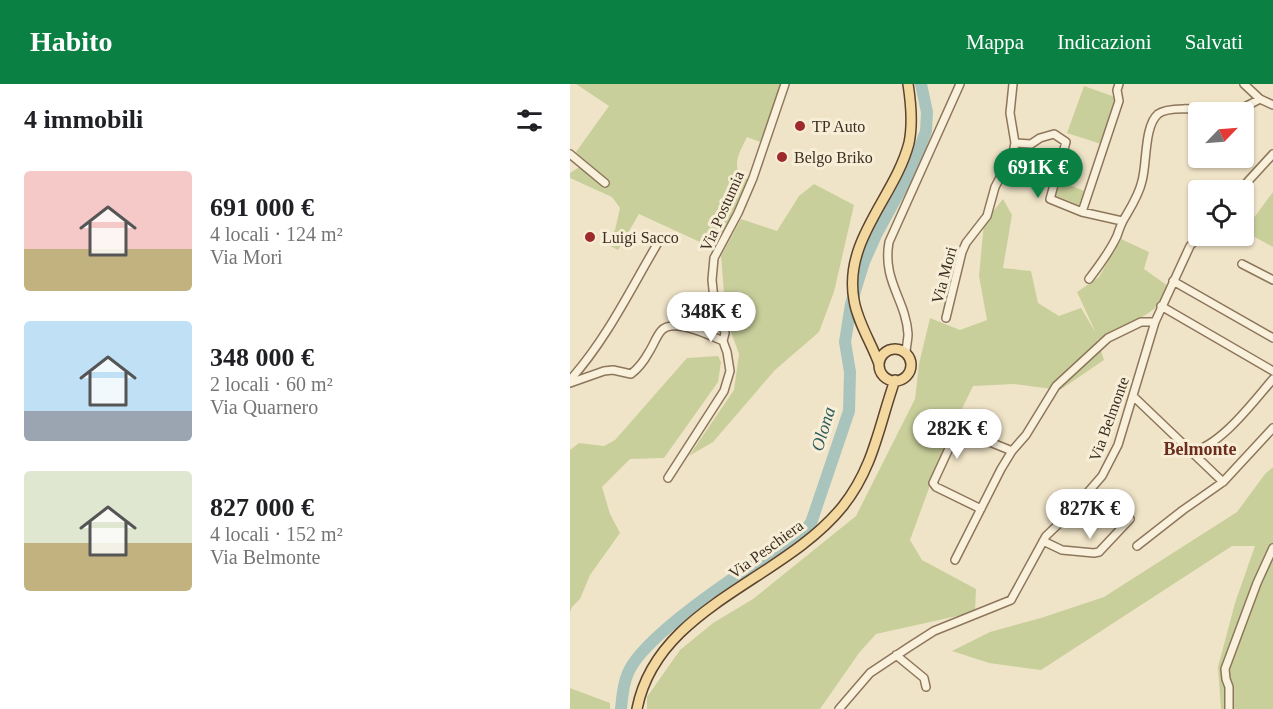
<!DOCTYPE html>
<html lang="it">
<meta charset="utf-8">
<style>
:root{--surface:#fff;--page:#f6f6f6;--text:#202124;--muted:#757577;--accent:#0b8043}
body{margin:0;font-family:"Times New Roman",serif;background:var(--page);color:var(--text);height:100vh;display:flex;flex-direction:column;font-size:22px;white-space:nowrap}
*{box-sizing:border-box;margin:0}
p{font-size:20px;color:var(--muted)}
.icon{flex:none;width:33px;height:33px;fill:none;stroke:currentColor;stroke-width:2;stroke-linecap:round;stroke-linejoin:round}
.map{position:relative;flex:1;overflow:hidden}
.panel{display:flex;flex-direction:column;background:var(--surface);width:570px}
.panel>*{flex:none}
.needle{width:39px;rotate:65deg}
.buttons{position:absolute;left:618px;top:18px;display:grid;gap:12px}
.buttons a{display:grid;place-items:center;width:66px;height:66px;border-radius:6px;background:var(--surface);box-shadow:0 2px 4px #0004;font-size:30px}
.price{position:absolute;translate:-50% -51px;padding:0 14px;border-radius:21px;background:#fff;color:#222;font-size:20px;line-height:39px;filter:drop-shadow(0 2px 3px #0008)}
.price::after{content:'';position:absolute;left:50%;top:36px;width:18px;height:14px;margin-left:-9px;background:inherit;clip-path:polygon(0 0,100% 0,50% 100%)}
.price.active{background:var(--accent);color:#fff}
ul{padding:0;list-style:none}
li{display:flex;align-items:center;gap:18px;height:150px;padding:0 24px}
li span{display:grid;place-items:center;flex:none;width:168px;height:120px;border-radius:6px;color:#555}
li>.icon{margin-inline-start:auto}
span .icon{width:72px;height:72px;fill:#fffc;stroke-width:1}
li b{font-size:26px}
h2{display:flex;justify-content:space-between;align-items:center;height:72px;padding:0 24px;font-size:26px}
header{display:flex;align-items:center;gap:36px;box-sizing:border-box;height:84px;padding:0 30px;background:var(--accent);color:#fff}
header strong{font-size:28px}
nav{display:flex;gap:33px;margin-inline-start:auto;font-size:21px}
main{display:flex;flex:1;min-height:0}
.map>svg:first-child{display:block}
</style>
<header>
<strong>Habito</strong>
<nav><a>Mappa</a><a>Indicazioni</a><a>Salvati</a></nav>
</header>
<main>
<section class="panel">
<h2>4 immobili<svg class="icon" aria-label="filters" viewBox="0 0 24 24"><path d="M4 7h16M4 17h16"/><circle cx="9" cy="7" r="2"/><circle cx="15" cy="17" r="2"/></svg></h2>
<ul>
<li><span style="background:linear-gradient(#f6c9c9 65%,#c2b280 0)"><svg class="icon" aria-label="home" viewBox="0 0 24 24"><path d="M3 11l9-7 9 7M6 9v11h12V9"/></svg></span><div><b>691 000 €</b><p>4 locali · 124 m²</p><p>Via Mori</p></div></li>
<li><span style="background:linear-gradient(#bfe0f5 75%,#9aa5b1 0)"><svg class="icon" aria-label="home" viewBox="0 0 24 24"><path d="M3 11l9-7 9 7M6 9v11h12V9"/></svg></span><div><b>348 000 €</b><p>2 locali · 60 m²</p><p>Via Quarnero</p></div></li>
<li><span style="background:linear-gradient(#dfe7d0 60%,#c2b280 0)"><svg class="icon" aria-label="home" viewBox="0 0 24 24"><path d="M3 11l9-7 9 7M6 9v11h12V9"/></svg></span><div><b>827 000 €</b><p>4 locali · 152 m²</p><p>Via Belmonte</p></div></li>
</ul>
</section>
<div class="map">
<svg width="703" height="625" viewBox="0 0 703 625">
<rect width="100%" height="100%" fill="#f0e4c8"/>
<!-- green -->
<path fill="#c9cf9b" d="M 6,0 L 211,0 L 190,58 L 177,53 C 170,68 158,85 178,96 L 166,128 L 143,164 L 69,130 L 48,166 L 36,160 L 45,146 L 50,124 L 42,113 L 0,94 L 0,89 L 16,79 L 6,68 L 39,22 Z
M 514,2 L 545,13 L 531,60 L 497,49 Z
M 490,97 L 514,107 L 509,121 L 485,111 Z
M 244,100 L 284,121 L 264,208 L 249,248 L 205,286 L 143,358 L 119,372 L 164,306 L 169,270 L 161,248 L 155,221 L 151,172 L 171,135 L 207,147 L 229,112 Z
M 703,108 L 703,163 L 674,147 Z
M 433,115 L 442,131 L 433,184 L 461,187 L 468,219 L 489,232 L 511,224 L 526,249 L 507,208 L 529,193 L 551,155 L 579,168 L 574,185 L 598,202 C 595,207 593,214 590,219 C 576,236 546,242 529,257 L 527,255 L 534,276 L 490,306 L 444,300 L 403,302 L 376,358 L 340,456 L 352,476 L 406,505 L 405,528 L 306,550 L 289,569 L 250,625 L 77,625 L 77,613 L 110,566 L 143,539 L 183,515 L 286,432 L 345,315 L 349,280 L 360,234 L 390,246 L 417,236 L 409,192 L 414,139 Z
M 148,272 L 151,278 L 148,298 L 94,374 L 60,375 L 32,403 L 40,430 L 50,449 L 20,491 L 10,515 L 2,523 L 0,528 L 0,366 L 9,359 L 34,362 L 45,356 L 117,274 Z
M 703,383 L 703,625 L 651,625 L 648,583 L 665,519 L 685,462 L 662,462 L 471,586 L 419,579 L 382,567 L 420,548 L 471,534 L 534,513 L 667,428 L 695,390 Z
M 0,604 L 40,619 L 40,625 L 0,625 Z"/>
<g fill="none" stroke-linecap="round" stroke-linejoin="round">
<!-- river -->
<path stroke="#a9c4bc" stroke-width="12" d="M 51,625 C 52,613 53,600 58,589 C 72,555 157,498 189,477 C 207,465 228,456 241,439 L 279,327 L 280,288 L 275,258 L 281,220 L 294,178 L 306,151 L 343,83 L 356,47 L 357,28 L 351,0"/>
<defs>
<path id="minor" d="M 674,0 L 690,15
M 665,28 L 690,15 L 703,21
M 445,59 L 461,60 L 470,54 L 484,50 L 496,58 L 480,115 L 512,128 L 552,137
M 0,70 L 35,99
M 670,106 L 703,70
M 512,128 L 549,17 L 547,6 L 549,0
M 672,180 L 703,196
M 519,195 C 529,182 540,167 547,152 C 549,146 551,140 554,135 C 561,123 569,111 572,97 C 577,80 574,42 588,30 C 597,23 629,24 638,28
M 603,197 L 703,254
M 591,222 L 703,287
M 376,234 L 392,168 L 396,159 L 417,132 L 425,103 L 443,69 L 445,59 L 440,29 L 443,0
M 336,269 C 336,263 338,256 338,250 C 336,216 312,197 319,158 L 390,0
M 0,296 C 37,255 61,204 89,157
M 0,299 L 34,287 L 43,286 L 61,290 C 69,284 74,277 79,268 C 83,262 86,253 91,247 C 103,233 139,251 153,257
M 563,312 L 653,398
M 620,368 C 650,363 683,318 703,295
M 98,394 L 154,307 L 160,287 L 157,268 L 153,257 L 155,249 L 144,215 L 142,196 L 144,174 L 168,129 L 183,94 L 215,0
M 411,425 L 366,403 L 363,399 L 388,345 L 442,367
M 473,457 L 492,466 L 524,469 L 529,468 L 560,435
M 567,462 L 613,426 L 653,398 L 703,344
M 385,476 L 431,385 L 442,367 L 456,351 L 486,302 L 538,254 L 571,238 L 585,238
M 326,571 L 354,594 L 356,603
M 269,625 L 300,589 L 339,563 L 364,547 L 441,516 L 476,452 L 498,431 L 532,392 L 548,361 L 585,238 L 620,162 L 629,152
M 659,625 L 659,603 L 656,595 L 655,585 L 687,499 L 703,464"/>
<path id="major" d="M309 281a16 16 0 1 1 32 0a16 16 0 1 1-32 0Z
M 309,280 C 302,260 287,237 284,216 C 273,156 325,113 339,59 C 343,40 341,19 338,0
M 67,625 C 87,522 213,497 273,422 C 304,383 309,341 325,296"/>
</defs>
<!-- minor casing -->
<use href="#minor" stroke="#8d765c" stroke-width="10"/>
<!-- major casing -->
<use href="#major" stroke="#5b4430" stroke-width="12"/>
<!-- minor -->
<use href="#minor" stroke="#faf1dc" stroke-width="7"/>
<!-- major -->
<use href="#major" stroke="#f3d9a0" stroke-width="9"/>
</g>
<!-- markers -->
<g fill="#9e2a2b" stroke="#f7eed8" stroke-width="2">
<circle cx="230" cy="42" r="6"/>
<circle cx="212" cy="73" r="6"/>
<circle cx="20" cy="153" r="6"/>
</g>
<g text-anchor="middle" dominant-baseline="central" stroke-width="6" stroke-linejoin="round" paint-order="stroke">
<!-- poi labels -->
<g font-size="16" fill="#3d2e20" stroke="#f7eed8" text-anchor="start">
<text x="242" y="42">TP Auto</text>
<text x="224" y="73">Belgo Briko</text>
<text x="32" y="153">Luigi Sacco</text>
</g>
<!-- street labels -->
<g font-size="16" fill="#3d2e20" stroke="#f7eed8">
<text transform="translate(152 127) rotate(-66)">Via Postumia</text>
<text transform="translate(374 191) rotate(-75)">Via Mori</text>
<text transform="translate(539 335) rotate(-70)">Via Belmonte</text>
<text transform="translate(196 465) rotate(-36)">Via Peschiera</text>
</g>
<!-- water labels -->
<g font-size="18" font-style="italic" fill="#2f5d5a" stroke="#f7eed8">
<text transform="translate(253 345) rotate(-73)">Olona</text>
</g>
<!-- neighbourhood labels -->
<g font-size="18" font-weight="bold" fill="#6b2e1e" stroke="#f7eed8">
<text x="630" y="365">Belmonte</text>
</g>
</g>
</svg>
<div class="buttons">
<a><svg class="needle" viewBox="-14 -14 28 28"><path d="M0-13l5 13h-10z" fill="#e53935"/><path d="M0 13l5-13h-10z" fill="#757577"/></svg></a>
<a><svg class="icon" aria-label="locate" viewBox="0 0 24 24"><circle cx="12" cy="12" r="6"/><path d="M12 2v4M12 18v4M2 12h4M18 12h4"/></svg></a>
</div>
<b class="price active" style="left:468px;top:115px">691K €</b>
<b class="price" style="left:141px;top:259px">348K €</b>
<b class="price" style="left:387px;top:376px">282K €</b>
<b class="price" style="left:520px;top:456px">827K €</b>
</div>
</main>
